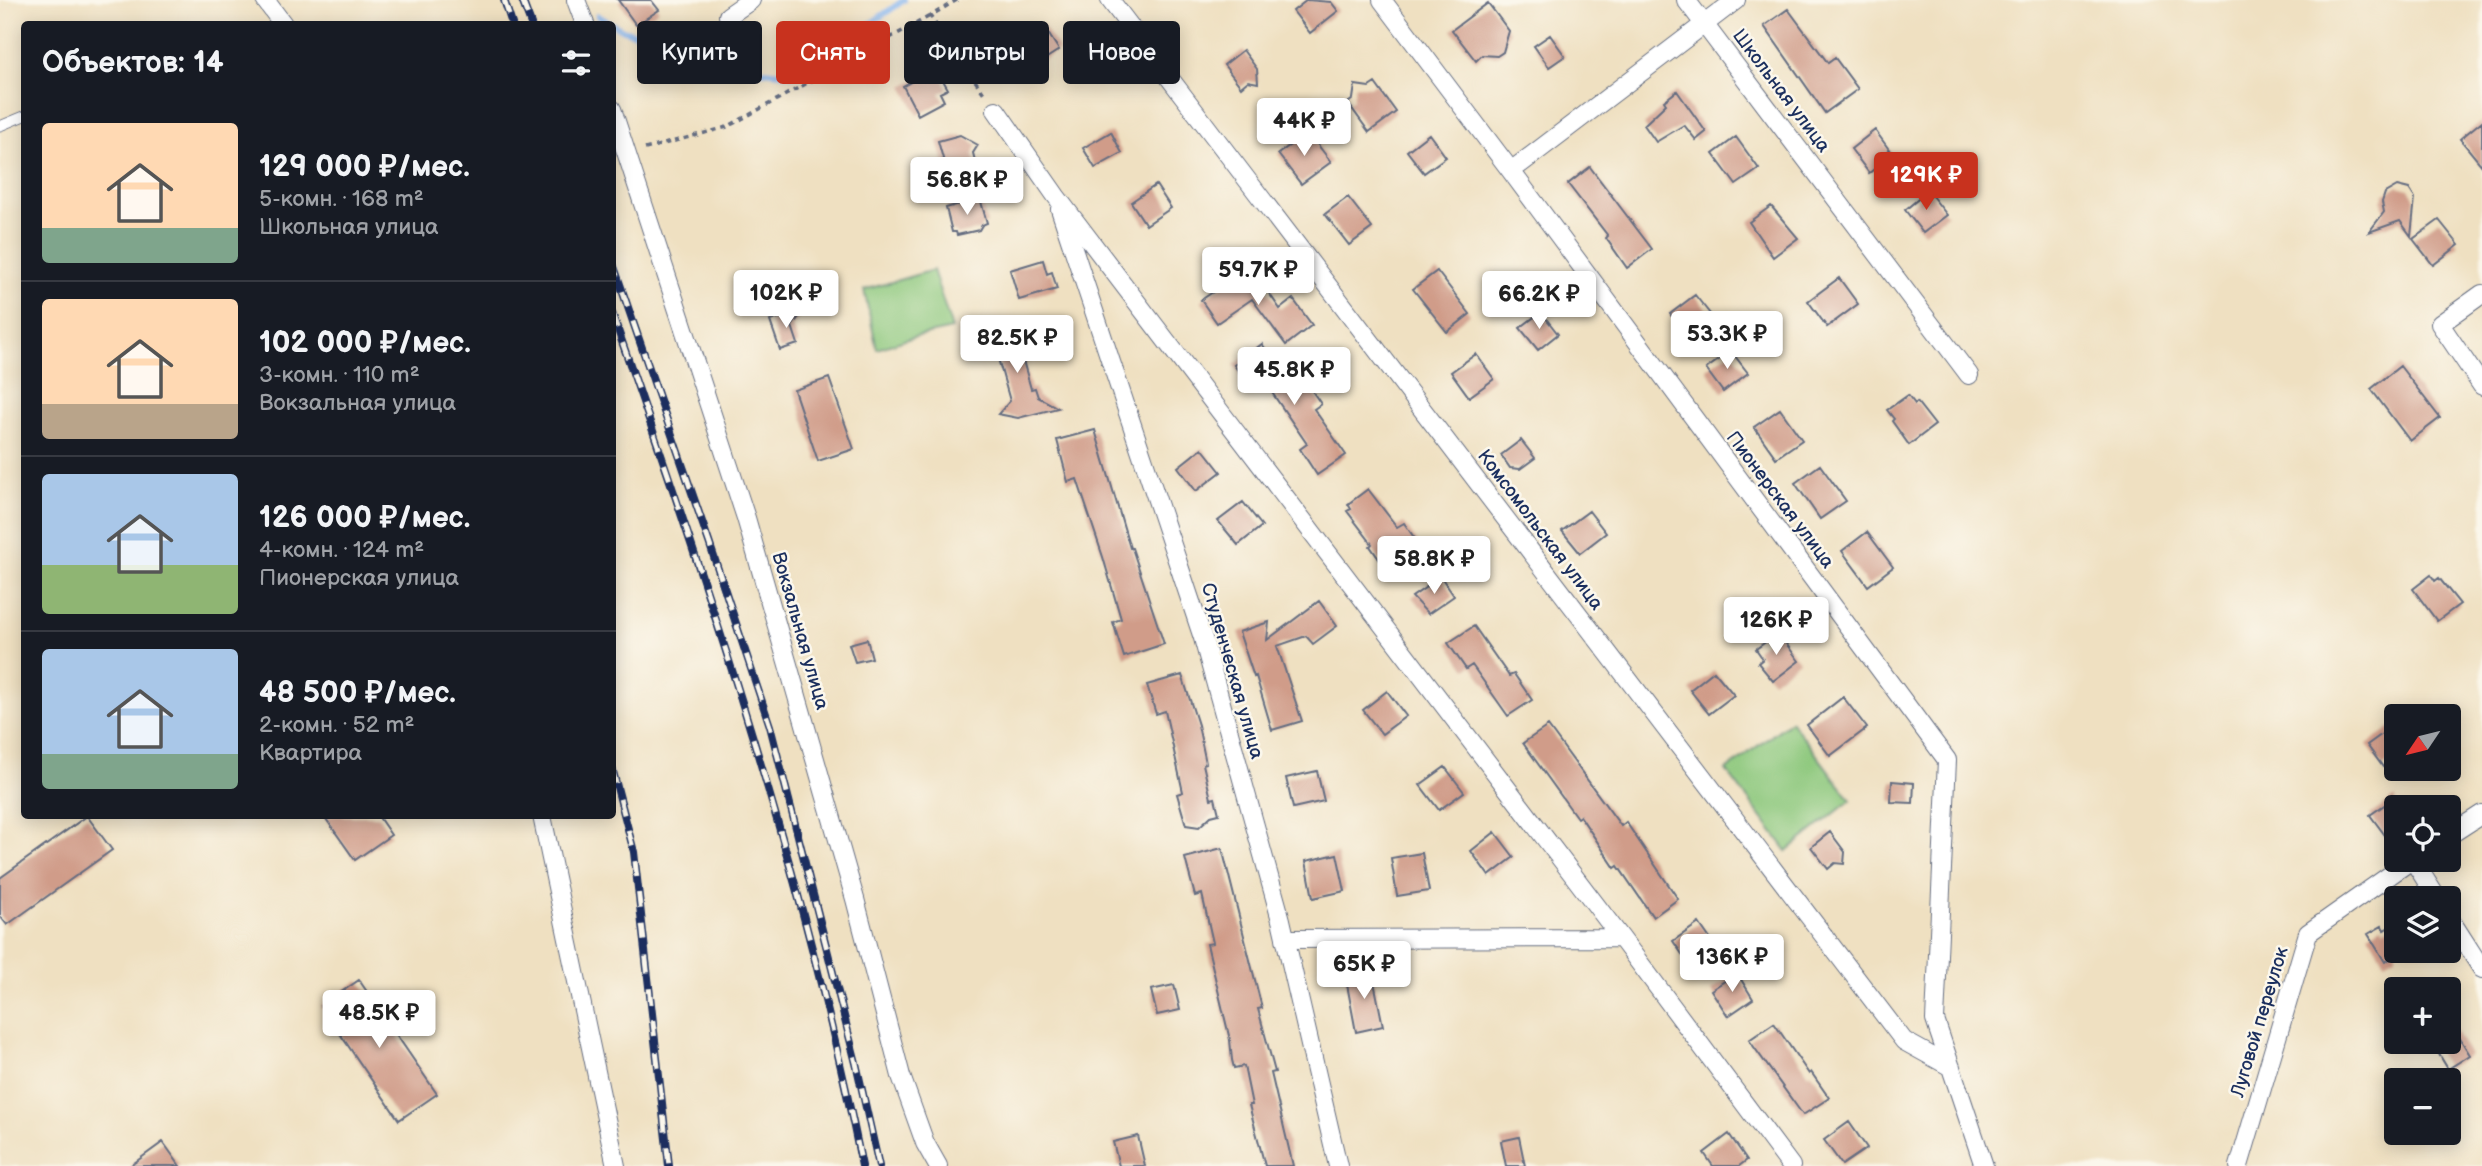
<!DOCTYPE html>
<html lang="ru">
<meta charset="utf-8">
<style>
:root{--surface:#171b24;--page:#242831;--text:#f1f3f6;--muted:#9ea1a6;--line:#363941;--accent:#c8321e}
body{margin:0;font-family:"Balsamiq Sans",sans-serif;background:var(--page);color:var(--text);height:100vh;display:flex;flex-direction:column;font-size:26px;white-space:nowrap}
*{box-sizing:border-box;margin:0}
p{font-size:23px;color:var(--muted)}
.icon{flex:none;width:38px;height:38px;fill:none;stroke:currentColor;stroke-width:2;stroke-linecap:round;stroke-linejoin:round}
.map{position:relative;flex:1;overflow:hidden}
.details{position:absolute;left:21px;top:21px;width:595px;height:798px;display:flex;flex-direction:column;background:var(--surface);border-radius:7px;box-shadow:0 4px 18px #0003}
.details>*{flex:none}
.banner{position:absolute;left:637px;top:21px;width:665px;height:63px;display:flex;gap:14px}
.needle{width:46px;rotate:235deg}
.buttons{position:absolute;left:2384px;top:704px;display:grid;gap:14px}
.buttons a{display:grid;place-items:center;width:77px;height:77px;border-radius:7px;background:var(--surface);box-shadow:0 4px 18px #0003;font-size:35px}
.price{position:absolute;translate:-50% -60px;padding:0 16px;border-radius:7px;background:#fff;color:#222;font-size:23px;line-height:46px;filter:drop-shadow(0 2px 4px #0008)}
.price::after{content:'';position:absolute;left:50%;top:42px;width:21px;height:16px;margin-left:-10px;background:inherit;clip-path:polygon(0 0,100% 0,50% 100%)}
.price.active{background:var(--accent);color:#fff}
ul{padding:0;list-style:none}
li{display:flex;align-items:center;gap:21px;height:175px;padding:0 21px}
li+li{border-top:2px solid var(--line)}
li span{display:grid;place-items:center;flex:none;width:196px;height:140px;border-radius:7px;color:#555}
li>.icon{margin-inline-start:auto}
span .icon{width:84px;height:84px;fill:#fffc;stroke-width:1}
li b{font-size:30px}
h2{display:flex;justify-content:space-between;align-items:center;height:84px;padding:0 21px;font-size:30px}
.pill{padding:0 24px;border-radius:7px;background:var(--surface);box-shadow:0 4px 18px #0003;font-size:24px;line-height:63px}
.pill.active{background:var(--accent);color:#fff}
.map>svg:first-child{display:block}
</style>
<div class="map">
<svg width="2482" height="1166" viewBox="0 0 2482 1166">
<rect width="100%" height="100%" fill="#fbf7ec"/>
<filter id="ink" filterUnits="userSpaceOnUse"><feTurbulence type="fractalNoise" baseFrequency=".0143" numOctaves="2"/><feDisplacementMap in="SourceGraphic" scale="14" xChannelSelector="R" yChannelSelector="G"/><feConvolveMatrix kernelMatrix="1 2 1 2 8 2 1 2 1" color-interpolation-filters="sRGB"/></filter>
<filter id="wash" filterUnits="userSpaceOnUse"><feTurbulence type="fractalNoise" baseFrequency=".00686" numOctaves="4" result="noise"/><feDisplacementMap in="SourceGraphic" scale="28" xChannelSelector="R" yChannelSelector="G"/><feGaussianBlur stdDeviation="1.57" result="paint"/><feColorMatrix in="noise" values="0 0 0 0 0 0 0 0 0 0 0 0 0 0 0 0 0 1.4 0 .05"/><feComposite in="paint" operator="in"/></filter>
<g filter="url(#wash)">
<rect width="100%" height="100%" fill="#efe0c1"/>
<!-- green -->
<path fill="#8dc87d" stroke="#547c6e" stroke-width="2" d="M 933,270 L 952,329 L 914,337 L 877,349 L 864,290 Z
M 1791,721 L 1851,800 L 1787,851 L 1726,770 Z"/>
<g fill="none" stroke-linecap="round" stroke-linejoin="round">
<!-- stream -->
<path stroke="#83b4ef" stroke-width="6" d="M 598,16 L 623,30 L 747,69 L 798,75 L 904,0"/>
</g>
<g id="blocks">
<!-- building -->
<path fill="#d09c89" d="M 618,0 L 651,0 L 659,10 L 636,25 Z
M 1307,0 L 1331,2 L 1338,11 L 1310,33 L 1293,11 Z
M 1488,3 L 1509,31 L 1503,52 L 1497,56 L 1482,55 L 1476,61 L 1452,30 Z
M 1788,9 L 1828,63 L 1835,58 L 1858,89 L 1825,113 L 1764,26 Z
M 1042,24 L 1059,50 L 1028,70 L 1024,64 L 1013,63 L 1016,51 L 1011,45 Z
M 1550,35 L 1565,56 L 1549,67 L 1534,46 Z
M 1243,50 L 1257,69 L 1258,83 L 1248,81 L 1241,87 L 1224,65 Z
M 929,72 L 933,79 L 940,75 L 948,89 L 940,93 L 944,101 L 918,115 L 903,86 Z
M 1375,83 L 1396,112 L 1369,132 L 1348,103 L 1353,99 L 1355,85 L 1369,87 Z
M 1677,91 L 1706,132 L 1696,140 L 1684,125 L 1656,142 L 1644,125 L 1666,104 L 1664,101 Z
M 2482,121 L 2482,166 L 2460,139 Z
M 1875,130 L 1893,155 L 1869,173 L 1851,149 Z
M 1111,132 L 1122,153 L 1095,168 L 1083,148 Z
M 1308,132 L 1331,162 L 1301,184 L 1278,154 Z
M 1429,134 L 1446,157 L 1424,173 L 1407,151 Z
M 960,135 L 978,145 L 973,153 L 976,165 L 947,173 L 938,141 Z
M 1736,137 L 1759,169 L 1736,185 L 1713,154 Z
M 1590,167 L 1652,249 L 1627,268 L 1606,238 L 1608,236 L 1568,184 Z
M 1156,185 L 1171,208 L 1146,225 L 1131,202 Z
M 2397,186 L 2409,189 L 2415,198 L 2411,236 L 2400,221 L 2369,232 L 2384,212 L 2382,202 L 2385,193 Z
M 1928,191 L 1947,215 L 1923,233 L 1905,210 Z
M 1348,197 L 1372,228 L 1349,245 L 1325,214 Z
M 980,198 L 987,223 L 982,225 L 979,230 L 957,235 L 956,232 L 952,232 L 946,208 Z
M 1771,206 L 1798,238 L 1773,257 L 1749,222 Z
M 2439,220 L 2459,245 L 2433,265 L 2413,239 Z
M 1043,260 L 1047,274 L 1052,272 L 1057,289 L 1019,300 L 1010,270 Z
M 1437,271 L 1470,314 L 1447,332 L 1413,289 Z
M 1255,273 L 1280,309 L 1293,299 L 1312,325 L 1286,345 L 1252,299 L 1217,323 L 1201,300 L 1234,278 L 1239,285 Z
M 1839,278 L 1858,304 L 1827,327 L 1808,301 Z
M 1695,295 L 1714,319 L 1689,338 L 1670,314 Z
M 806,308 L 792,326 L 798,344 L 780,350 L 770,321 Z
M 1541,312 L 1558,334 L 1538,350 L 1520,328 Z
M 1037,326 L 1023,345 L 1026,355 L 1022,357 L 1031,389 L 1035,388 L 1038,397 L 1058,408 L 1018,418 L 998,414 L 1010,401 L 997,355 L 980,352 L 996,337 Z
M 1262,344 L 1293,386 L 1304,379 L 1321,404 L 1314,409 L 1346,455 L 1317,475 L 1300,449 L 1307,444 L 1264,381 L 1252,390 L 1234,365 Z
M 1731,351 L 1748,373 L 1723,392 L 1706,369 Z
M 1476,354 L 1494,379 L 1469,397 L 1451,372 Z
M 2400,366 L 2440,418 L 2410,441 L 2371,389 Z
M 829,378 L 854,449 L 818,461 L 794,390 Z
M 1908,395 L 1915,404 L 1917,402 L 1935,425 L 1909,445 L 1892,421 L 1894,419 L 1887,410 Z
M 1780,409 L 1802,440 L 1776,458 L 1754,427 Z
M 1095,430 L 1130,548 L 1132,548 L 1164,644 L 1124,657 L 1113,622 L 1121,619 L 1103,557 L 1077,479 L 1068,482 L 1057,440 Z
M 1521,440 L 1535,458 L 1520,469 L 1510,468 L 1501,455 Z
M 1202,448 L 1221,472 L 1196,491 L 1178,467 Z
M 1820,465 L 1846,501 L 1820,519 L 1795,483 Z
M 1368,489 L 1397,527 L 1404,523 L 1420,546 L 1386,569 L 1370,546 L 1372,544 L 1347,511 L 1351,509 L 1348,504 Z
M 1243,502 L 1262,526 L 1238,545 L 1218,521 Z
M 1589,511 L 1606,533 L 1580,553 L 1562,531 Z
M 1867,532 L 1893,567 L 1868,586 L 1842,551 Z
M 2431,575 L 2435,581 L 2439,578 L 2460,604 L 2437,621 L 2413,589 Z
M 1441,577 L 1454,596 L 1428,614 L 1412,597 Z
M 1319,601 L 1337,626 L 1313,644 L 1306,636 L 1277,646 L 1302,721 L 1272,730 L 1256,676 L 1254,677 L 1239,632 L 1269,622 L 1267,640 Z
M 1474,626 L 1509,676 L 1514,674 L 1532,700 L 1508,716 L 1472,665 L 1466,669 L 1448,643 Z
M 1778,633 L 1799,661 L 1773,681 L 1758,663 L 1763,659 L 1756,649 Z
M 867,639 L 872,658 L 855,662 L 849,644 Z
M 1714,671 L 1734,695 L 1709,714 L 1690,690 Z
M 1182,675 L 1198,725 L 1206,763 L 1203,764 L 1211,799 L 1215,798 L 1219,814 L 1211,816 L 1199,827 L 1186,825 L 1177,794 L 1183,792 L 1165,711 L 1156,714 L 1147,685 Z
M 1387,691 L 1406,716 L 1382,734 L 1363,710 Z
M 1843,697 L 1867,728 L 1830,756 L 1807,725 Z
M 2396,724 L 2396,758 L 2383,767 L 2367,745 Z
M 1548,726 L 1621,826 L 1626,822 L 1678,899 L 1653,917 L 1618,866 L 1615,868 L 1580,816 L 1577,818 L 1523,743 Z
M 1445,767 L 1464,792 L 1439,810 L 1420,785 Z
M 1317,771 L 1324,801 L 1293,808 L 1286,778 Z
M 1892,781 L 1914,783 L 1913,803 L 1891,802 Z
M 2396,797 L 2396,850 L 2370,815 Z
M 87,816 L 112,850 L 7,925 L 0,916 L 0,878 Z
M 324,816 L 378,816 L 391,835 L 355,860 Z
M 1495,832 L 1514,857 L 1489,876 L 1471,851 Z
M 1830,832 L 1845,852 L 1844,864 L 1835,863 L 1828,869 L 1811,847 Z
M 1222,848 L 1262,1008 L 1258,1009 L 1275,1072 L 1271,1073 L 1293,1166 L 1265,1166 L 1249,1105 L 1252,1105 L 1244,1066 L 1234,1068 L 1232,1060 L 1230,1040 L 1207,944 L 1213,943 L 1202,894 L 1195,896 L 1185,858 Z
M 1422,853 L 1429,891 L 1397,896 L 1391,858 Z
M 1337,854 L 1345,891 L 1313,898 L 1306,861 Z
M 1699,923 L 1717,949 L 1691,967 L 1673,941 Z
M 2396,923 L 2396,956 L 2385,962 L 2368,934 L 2382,926 L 2384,930 Z
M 1368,969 L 1371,982 L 1374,982 L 1383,1026 L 1356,1032 L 1345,974 Z
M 1737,973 L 1753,999 L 1728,1016 L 1711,990 Z
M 359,980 L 437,1094 L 399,1120 L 321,1006 Z
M 1174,985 L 1180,1010 L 1157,1015 L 1151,990 Z
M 2448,1019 L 2470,1055 L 2448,1069 L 2431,1041 L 2448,1041 Z
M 1774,1023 L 1809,1074 L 1811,1072 L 1829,1098 L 1803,1115 L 1749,1040 Z
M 1849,1122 L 1867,1148 L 1842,1165 L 1824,1140 Z
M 1729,1134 L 1747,1160 L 1739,1166 L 1713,1166 L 1704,1153 Z
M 1138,1136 L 1145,1166 L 1119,1166 L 1113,1142 Z
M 1519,1137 L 1525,1166 L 1506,1166 L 1501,1141 Z
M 163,1142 L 180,1166 L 130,1166 Z"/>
</g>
</g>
<g filter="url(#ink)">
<use href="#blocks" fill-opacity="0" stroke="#656d81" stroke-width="2"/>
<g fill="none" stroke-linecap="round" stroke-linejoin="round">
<defs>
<path id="service" d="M 0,126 L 24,116"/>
<path id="minor" d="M 265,0 L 283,24
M 576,0 L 585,24
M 1110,0 L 1904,1041 L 1951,1067
M 1382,0 L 1511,171 L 1947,760 L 1935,1020 L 1984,1166
M 1686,0 L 1969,375
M 728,16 L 751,0
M 612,109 L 746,518 L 855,899 L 901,1076 L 925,1143 L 938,1166
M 996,110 L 1056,196 L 1621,938 L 1791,1166
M 1511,171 L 1736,0
M 1060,209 L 1203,638 L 1281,920 L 1338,1166
M 2482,294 L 2440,324 L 2482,386
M 542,816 L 616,1166
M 2448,836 L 2482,814
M 2413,860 L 2437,898
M 2448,916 L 2482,969
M 1285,939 L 1621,938
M 2239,1166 L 2308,933 L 2413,859"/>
</defs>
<!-- service casing -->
<use href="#service" stroke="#656d81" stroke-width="11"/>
<!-- minor casing -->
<use href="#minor" stroke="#656d81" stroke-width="20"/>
<!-- path -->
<path stroke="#656d81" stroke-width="3.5" stroke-dasharray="5 5" stroke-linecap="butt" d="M 957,0 L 930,16 L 985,95
M 645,149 L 727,127 L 930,16"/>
<!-- service -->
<use href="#service" stroke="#fff" stroke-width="9"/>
<!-- minor -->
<use href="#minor" stroke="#fff" stroke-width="18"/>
<defs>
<path id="rail" d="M 504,0 L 512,24
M 522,0 L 531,24
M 612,261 L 709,542 L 770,726 L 856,1063 L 879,1166
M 612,313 C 710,592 804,875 862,1166
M 612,768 L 634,852 L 669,1166"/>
</defs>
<!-- rail casing -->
<use href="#rail" stroke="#1b2f5e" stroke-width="8"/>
<!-- rail -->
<use href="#rail" stroke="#fbf7ec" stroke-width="5" stroke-dasharray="16" stroke-linecap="butt"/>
</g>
</g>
<g text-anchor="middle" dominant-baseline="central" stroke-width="5" stroke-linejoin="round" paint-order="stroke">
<!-- street labels -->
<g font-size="19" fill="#1b2f5e" stroke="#fbf7ec">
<text transform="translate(1781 91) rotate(53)">Школьная улица</text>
<text transform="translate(1780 500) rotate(53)">Пионерская улица</text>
<text transform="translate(1540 530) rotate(53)">Комсомольская улица</text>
<text transform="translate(800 631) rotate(74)">Вокзальная улица</text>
<text transform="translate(1232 671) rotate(74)">Студенческая улица</text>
<text transform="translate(2260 1022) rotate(-73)">Луговой переулок</text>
</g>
</g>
</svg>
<div class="buttons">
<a><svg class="needle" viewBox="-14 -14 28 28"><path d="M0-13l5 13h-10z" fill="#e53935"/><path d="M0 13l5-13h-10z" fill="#9ea1a6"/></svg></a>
<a><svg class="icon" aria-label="locate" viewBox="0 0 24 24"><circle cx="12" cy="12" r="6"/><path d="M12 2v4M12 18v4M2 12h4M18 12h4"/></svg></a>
<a><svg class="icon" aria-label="layers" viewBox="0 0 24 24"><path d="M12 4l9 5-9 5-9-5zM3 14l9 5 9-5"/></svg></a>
<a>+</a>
<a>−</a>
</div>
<b class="price" style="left:1304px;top:158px">44K ₽</b>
<b class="price active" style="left:1926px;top:212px">129K ₽</b>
<b class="price" style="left:967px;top:217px">56.8K ₽</b>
<b class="price" style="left:1258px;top:307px">59.7K ₽</b>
<b class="price" style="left:786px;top:330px">102K ₽</b>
<b class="price" style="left:1539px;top:331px">66.2K ₽</b>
<b class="price" style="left:1727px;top:371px">53.3K ₽</b>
<b class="price" style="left:1017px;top:375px">82.5K ₽</b>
<b class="price" style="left:1294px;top:407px">45.8K ₽</b>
<b class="price" style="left:1434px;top:596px">58.8K ₽</b>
<b class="price" style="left:1776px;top:657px">126K ₽</b>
<b class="price" style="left:1732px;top:994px">136K ₽</b>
<b class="price" style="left:1364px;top:1001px">65K ₽</b>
<b class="price" style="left:379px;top:1050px">48.5K ₽</b>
<div class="banner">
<a class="pill">Купить</a>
<a class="pill active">Снять</a>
<a class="pill">Фильтры</a>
<a class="pill">Новое</a>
</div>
<section class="details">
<h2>Объектов: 14<svg class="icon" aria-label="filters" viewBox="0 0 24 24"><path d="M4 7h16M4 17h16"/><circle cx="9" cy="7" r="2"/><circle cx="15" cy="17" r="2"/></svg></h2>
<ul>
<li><span style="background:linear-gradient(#ffd9b3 75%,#7fa58c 0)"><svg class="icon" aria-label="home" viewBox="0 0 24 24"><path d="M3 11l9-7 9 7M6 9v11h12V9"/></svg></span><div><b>129 000 ₽/мес.</b><p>5-комн. · 168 m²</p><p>Школьная улица</p></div></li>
<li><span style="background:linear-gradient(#ffd9b3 75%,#b9a48a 0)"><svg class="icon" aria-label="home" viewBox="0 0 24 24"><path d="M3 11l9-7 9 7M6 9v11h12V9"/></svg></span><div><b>102 000 ₽/мес.</b><p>3-комн. · 110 m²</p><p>Вокзальная улица</p></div></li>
<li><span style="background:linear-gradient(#a9c7e8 65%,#8fb573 0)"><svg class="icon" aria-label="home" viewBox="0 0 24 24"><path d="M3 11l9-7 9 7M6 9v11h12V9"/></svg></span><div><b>126 000 ₽/мес.</b><p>4-комн. · 124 m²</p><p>Пионерская улица</p></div></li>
<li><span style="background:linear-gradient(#a9c7e8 75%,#7fa58c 0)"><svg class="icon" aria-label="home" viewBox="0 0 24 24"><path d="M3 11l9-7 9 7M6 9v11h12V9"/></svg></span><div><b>48 500 ₽/мес.</b><p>2-комн. · 52 m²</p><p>Квартира</p></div></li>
</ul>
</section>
</div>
